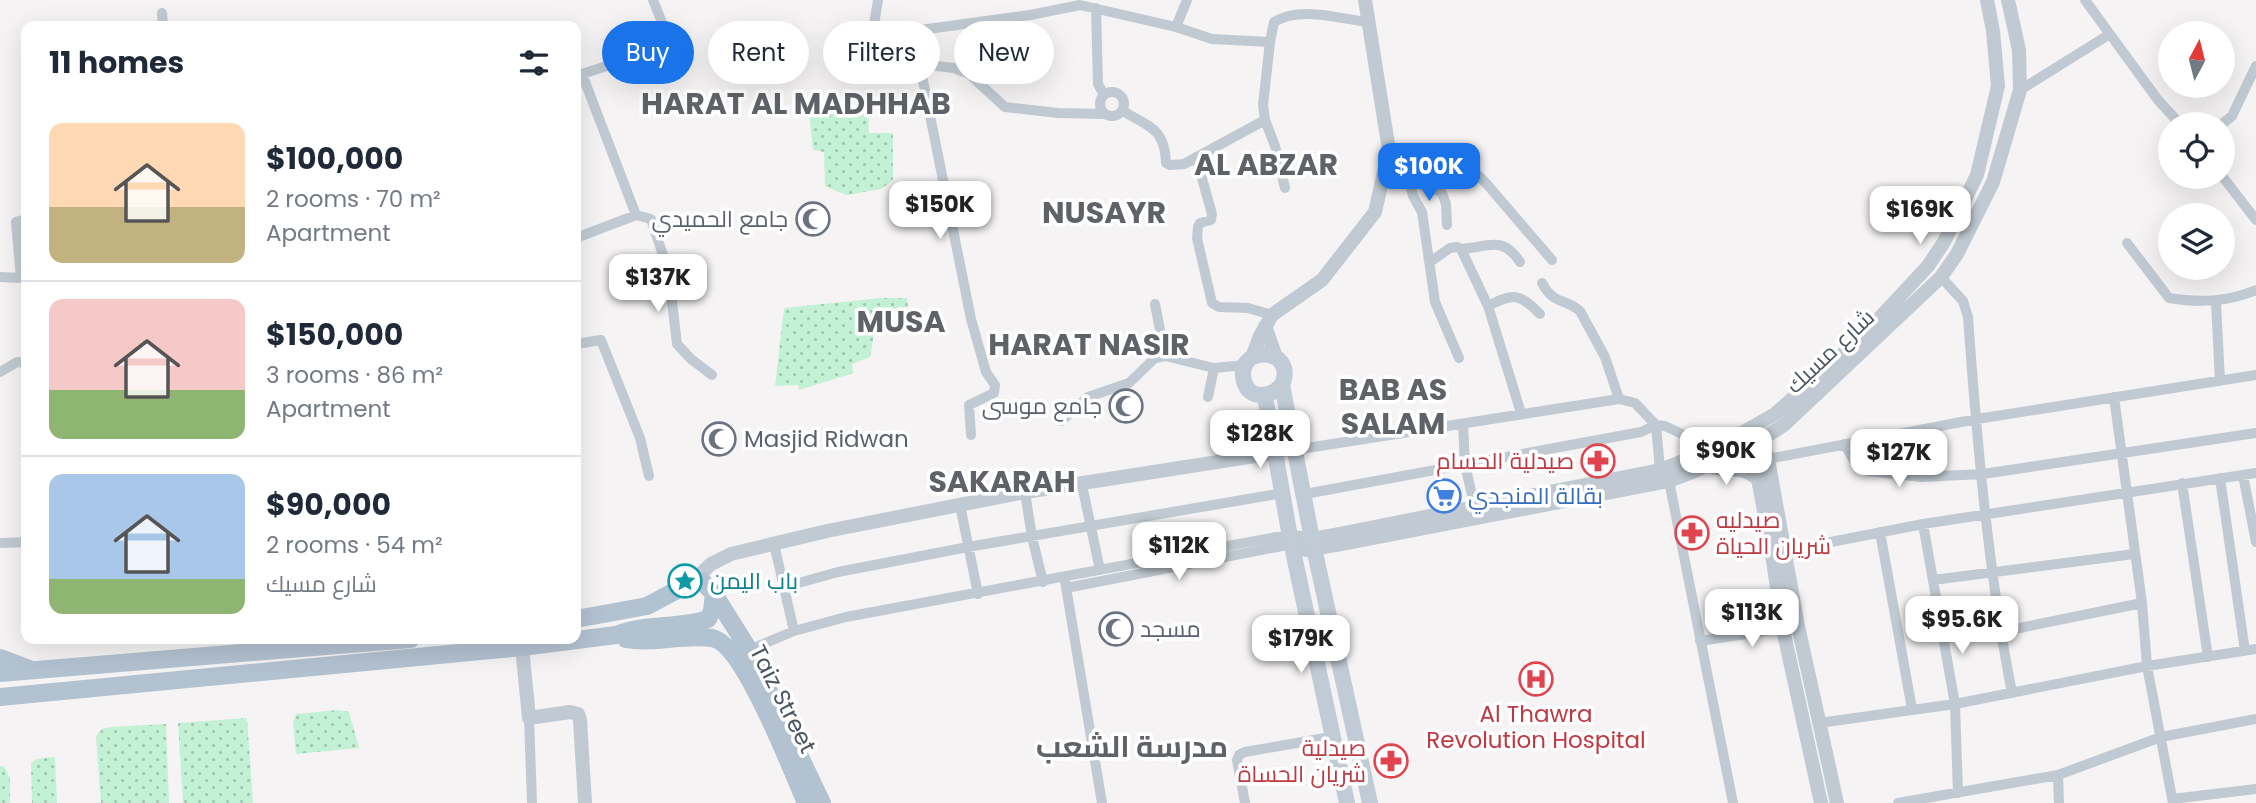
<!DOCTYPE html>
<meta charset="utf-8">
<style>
:root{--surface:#fff;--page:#f2f2f3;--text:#1f2937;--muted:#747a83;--line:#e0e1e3;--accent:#1a73e8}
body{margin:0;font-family:Poppins,Cairo,sans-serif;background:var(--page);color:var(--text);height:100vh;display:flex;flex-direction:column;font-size:26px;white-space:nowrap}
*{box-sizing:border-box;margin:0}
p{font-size:23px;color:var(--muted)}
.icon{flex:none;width:38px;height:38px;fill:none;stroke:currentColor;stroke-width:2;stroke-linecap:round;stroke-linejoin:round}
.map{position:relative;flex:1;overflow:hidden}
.drawer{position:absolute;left:21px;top:21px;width:560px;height:623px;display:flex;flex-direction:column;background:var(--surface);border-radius:14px;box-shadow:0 7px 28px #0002}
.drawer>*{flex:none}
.guide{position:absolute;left:602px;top:21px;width:665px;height:63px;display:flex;gap:14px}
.needle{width:46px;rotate:7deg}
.controls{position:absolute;left:2158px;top:21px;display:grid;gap:14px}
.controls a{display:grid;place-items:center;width:77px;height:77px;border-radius:50%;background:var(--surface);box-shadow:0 7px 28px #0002;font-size:35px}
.price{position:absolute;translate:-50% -60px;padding:0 16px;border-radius:14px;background:#fff;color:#222;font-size:23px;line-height:46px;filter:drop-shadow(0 2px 4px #0008)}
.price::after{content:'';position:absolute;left:50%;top:42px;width:21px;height:16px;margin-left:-10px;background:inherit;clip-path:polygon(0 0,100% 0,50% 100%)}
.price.active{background:var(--accent);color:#fff}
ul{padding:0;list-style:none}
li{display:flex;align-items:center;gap:21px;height:175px;padding:0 28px}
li+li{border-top:2px solid var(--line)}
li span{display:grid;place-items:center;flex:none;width:196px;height:140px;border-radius:14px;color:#555}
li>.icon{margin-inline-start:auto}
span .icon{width:84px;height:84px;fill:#fffc;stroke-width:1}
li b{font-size:30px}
h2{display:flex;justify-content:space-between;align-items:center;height:84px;padding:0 28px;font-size:30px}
.chip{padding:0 24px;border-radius:32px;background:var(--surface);box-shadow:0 7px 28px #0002;font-size:24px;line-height:63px}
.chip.active{background:var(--accent);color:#fff}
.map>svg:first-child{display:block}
</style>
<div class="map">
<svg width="2256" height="803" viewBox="0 0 2256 803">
<defs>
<pattern id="grass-dots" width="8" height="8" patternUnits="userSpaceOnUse" patternTransform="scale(1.75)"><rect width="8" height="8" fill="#c3f1d5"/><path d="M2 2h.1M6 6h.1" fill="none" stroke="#a0c6b0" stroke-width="1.8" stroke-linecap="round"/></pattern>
</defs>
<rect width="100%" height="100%" fill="#f5f3f3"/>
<!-- grass -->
<path fill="url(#grass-dots)" d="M 868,109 L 869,133 L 893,133 L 893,180 L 881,189 L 846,195 L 825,186 L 824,152 L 813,150 L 809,112 Z
M 881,298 L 907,298 L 908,307 L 892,310 L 894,319 L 876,322 L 870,357 L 852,364 L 853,373 L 799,390 L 798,385 L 775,386 L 784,308 Z
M 339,710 L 349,712 L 359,748 L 296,754 L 293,723 L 296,714 Z
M 247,718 L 253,803 L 183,803 L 178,723 Z
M 166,724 L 169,803 L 101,803 L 96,736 L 102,729 L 111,727 Z
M 55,757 L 57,803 L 32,803 L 31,763 L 37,759 Z
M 0,766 L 4,766 L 10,778 L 10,803 L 0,803 Z"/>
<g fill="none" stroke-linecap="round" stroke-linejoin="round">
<!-- minor -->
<path stroke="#c1cad2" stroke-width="10" d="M 878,0 L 873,31 L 913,31 L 1030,15 L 1080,5 L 1176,27 L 1212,39 L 1270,42 L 1274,22 C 1299,6 1337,18 1367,22
M 2085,0 L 2158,100 L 2180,124
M 1096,8 L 1098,84 L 1104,95
M 162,13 L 163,26
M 1176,27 L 1187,0
M 913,31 L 971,319 L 986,372 L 995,385 L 994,393 L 969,405 L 971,435
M 1270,42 L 1263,105 L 1265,120 L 1275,146 L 1285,188
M 920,64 L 954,68 L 969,74 L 1005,107 L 1058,113 L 1104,114
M 2020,90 L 2110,34
M1100 104a12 12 0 1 1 24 0a12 12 0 1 1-24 0Z
M 1123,111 C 1149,127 1165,128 1166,163 L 1170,165 L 1184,164 L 1265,120
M 2222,124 L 2232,116 L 2256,66
M 1196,157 L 1212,214 L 1211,220 L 1200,223 L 1198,227 L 1197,238 L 1212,303 L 1219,307 L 1248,308 L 1272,315
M 2222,176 L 2256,220
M 1409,180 L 1426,184 L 1442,193 L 1446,204 L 1447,225
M 636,215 L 651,219 L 663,255 L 671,293 L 677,344 L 691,359 L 712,375
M 576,238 L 636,215 L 582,74 L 671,45 L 653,0
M 2127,243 L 2169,298 C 2200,303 2227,302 2256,290
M 1461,249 C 1489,247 1502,235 1520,262
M 1430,262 L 1450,248 L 1457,247 L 1461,249 L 1488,306 L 1521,413
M 0,277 L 21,278 L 16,222 L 26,219
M 1941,277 L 1963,301 L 1968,317 C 1977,442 1988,570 2012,693
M 1542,283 C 1555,306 1563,297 1580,311 L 1605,357 L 1619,399
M 2216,302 L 2220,381
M 1155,304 L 1165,356
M 1488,306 C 1514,293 1519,293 1540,314
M 576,344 L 601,340 L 640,438 L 649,476
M 1459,358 L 1435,302 L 1422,212 L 1413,196 L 1406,165 L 1389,150 L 1471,169 L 1485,182 L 1552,260
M 0,372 L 17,362 L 26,363
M 1208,397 L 1214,368
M 2114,397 L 2142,603 L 2147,666 L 2173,803
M 1061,421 L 1088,397 L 1129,383 L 1155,358 L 1165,356 L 1214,368 L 1245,365
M 1463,424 L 1465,465 L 1475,508
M 1656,425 L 1660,470
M 1844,444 L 1855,462 L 1869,471 L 1921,477 L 1983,474 L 2256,433
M 1275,453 L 1619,399 L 1635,403 L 1656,425
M 1768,459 L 1977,419 L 2256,375
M 2243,475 L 2256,542
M 2220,478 L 2245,651
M 1669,481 L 1733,803
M 2182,483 L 2208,657
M 1082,485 L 1100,570
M 1025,492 L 1032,537 L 1043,582
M 1305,494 L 1641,432 L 1656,425 L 1665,426 L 1714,449
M 960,505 L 978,594
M 1923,524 L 1955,704 L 1958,793
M 1880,532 L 1912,709
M 2,543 L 26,542
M 774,544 L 794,631
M 1785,551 L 1923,524 L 2256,473
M 1933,580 L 2134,554
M 1065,581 L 1102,803
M 784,587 L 838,572 L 968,547 L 1283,493
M 1066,588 L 1287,545 L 1292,546
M 2000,632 L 2142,603
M 1700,641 L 1798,626
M 749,650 L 794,631 L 846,617 L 1276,537 L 1290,537
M 529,718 L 532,803
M 1819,723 L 1955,704 L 2147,666 L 2256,649
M 2058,775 L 2059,803
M 2172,799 L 2256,789
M 1245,803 L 1237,760 L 1239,755 L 1245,752 L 1331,737
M 1898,803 L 2058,775 L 2161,737 L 2256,719"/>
<!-- tertiary -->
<path stroke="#c1cad2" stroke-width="14" d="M 1265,326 L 1276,357
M 1252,357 L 1260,336 L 1272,315 L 1322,280 L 1375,212 L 1389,150 L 1365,0
M 1758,434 L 1768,459 L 1798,626 L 1837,803
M 1744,438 L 1754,460 L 1758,479 L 1772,554 L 1783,629 L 1821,803
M 1709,466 C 1731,474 1738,463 1758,479
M 1290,537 L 1312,539 L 1340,534 L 1660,470 L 1714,449 L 1775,414 L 1861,338 L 1928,266 L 1944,242 L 1977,175 L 1998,86 L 1993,31 L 1987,0
M 1292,546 L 1306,550 L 1341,544 L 1669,481 C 1709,466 1748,449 1784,425 L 1941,277 L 1957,254 L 1993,182 L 2020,90 L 2019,50 L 2008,0
M 692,582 L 711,564 L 731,554 L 827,531 L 1025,492 L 1275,453
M 522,647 L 529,718 L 570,712 L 578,714 L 580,720 L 585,803"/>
<!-- secondary -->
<path stroke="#c1cbd6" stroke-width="16" d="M 1282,385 C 1271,397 1249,401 1244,381 C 1234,344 1298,346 1282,385 L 1312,539 L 1370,803
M 1265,396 L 1290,537 L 1347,803"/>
<!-- primary -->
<path stroke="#b3c2d1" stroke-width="18" d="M 576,619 L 647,606 L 692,582 L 702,581 L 714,594 L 749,650 L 822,803
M 626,639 C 654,644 683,634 712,638 C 744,643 792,771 806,803
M 0,658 L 29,669
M 0,673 L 411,639
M 0,697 L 522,647 L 616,635 C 645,623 678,629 708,619 L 712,611 L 714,594"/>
</g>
<!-- icons -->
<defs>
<symbol id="mosque-ring" viewBox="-11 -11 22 22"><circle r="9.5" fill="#fff" stroke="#6b7280" stroke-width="1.5"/><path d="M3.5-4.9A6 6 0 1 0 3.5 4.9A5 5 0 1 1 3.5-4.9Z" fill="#6b7280"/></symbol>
<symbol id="pharmacy-ring" viewBox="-11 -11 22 22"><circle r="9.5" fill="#fff" stroke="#e0444e" stroke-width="1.5"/><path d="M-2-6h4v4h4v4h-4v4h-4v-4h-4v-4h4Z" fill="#e0444e"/></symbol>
<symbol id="supermarket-ring" viewBox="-11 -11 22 22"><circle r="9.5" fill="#fff" stroke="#3f7fe0" stroke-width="1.5"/><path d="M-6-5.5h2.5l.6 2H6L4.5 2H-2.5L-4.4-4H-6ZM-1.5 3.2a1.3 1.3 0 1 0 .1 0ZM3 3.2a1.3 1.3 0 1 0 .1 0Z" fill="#3f7fe0"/></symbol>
<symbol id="sight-ring" viewBox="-11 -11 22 22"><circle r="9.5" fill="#fff" stroke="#0f9aa8" stroke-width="1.5"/><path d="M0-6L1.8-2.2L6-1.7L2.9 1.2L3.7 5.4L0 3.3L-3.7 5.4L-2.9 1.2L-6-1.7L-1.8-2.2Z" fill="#0f9aa8"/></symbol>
<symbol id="hospital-ring" viewBox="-11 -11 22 22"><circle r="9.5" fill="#fff" stroke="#e0444e" stroke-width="1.5"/><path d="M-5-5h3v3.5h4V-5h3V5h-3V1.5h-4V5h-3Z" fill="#e0444e"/></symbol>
</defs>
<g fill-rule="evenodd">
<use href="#mosque-ring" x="794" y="200" width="38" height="38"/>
<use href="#mosque-ring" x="1107" y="387" width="38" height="38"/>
<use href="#mosque-ring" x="700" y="420" width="38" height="38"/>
<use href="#pharmacy-ring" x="1579" y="442" width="38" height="38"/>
<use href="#supermarket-ring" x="1425" y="477" width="38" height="38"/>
<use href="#pharmacy-ring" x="1673" y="514" width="38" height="38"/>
<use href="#sight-ring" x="666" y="562" width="38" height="38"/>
<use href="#mosque-ring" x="1097" y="610" width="38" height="38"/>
<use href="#hospital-ring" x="1517" y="660" width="38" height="38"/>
<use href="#pharmacy-ring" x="1372" y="742" width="38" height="38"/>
</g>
<g text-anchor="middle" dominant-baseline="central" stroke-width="7" stroke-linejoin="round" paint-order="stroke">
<!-- worship labels -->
<g font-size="23" fill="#5b616d" stroke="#fff" text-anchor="end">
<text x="788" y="219">جامع الحميدي</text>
<text x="1102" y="406">جامع موسى</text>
<text x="744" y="439" text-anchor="start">Masjid Ridwan</text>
<text x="1140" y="629" text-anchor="start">مسجد</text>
</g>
<!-- street labels -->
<g font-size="23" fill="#4a5661" stroke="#fff">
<text transform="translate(1830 351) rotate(-43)">شارع مسيك</text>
<text transform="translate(783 699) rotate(63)">Taiz Street</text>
</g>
<!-- health labels -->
<g font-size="23" fill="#be3a42" stroke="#fff" text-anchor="end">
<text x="1574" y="461">صيدلية الحسام</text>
<text x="1716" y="520" text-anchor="start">صيدليه<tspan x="1716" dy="26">شريان الحياة</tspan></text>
<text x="1536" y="714" text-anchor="middle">Al Thawra<tspan x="1536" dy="26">Revolution Hospital</tspan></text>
<text x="1366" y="748">صيدلية<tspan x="1366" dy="26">شريان الحساة</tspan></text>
</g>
<!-- shop labels -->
<g font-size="23" fill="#366cbe" stroke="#fff" text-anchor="start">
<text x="1468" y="496">بقالة المنجدي</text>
</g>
<!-- culture labels -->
<g font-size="23" fill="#0d838f" stroke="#fff" text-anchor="start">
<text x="710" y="581">باب اليمن</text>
</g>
<!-- district labels -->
<g font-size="30" font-weight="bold" fill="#5f6368" stroke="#fff">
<text x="796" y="103">HARAT AL MADHHAB</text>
<text x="1266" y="164">AL ABZAR</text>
<text x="1104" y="212">NUSAYR</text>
<text x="901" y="321">MUSA</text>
<text x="1089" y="344">HARAT NASIR</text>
<text x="1393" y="389">BAB AS<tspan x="1393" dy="34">SALAM</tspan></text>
<text x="1002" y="481">SAKARAH</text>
<text x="1132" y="746">مدرسة الشعب</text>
</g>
</g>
</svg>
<div class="controls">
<a><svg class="needle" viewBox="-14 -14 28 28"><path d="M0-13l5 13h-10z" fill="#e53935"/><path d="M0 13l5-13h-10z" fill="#747a83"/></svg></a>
<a><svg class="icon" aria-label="locate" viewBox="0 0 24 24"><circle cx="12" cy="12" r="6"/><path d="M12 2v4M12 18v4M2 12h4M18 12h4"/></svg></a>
<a><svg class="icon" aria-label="layers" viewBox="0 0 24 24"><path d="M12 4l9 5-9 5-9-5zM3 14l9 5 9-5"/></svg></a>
</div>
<b class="price active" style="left:1429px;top:203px">$100K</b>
<b class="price" style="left:940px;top:241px">$150K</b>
<b class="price" style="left:1920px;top:246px">$169K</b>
<b class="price" style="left:658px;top:314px">$137K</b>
<b class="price" style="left:1260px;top:470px">$128K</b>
<b class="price" style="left:1726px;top:487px">$90K</b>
<b class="price" style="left:1899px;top:489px">$127K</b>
<b class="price" style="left:1179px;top:582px">$112K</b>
<b class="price" style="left:1752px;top:649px">$113K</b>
<b class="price" style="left:1962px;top:656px">$95.6K</b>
<b class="price" style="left:1301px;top:675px">$179K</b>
<div class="guide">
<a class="chip active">Buy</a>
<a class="chip">Rent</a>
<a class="chip">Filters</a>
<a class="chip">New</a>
</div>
<section class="drawer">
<h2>11 homes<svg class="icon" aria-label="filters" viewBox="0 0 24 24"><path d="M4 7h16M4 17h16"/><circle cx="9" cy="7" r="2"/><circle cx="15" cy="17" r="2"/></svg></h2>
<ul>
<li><span style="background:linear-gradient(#ffd9b3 60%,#c2b280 0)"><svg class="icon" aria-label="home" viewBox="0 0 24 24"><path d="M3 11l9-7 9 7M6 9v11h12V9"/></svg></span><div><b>$100,000</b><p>2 rooms · 70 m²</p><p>Apartment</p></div></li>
<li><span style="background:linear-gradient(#f6c9c9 65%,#8fb573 0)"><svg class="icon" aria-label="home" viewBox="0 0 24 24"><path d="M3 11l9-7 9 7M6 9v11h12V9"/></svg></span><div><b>$150,000</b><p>3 rooms · 86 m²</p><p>Apartment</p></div></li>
<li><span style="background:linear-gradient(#a9c7e8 75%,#8fb573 0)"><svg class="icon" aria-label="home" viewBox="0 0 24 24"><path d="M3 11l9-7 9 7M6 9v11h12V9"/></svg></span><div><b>$90,000</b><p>2 rooms · 54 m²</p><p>شارع مسيك</p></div></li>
</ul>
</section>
</div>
